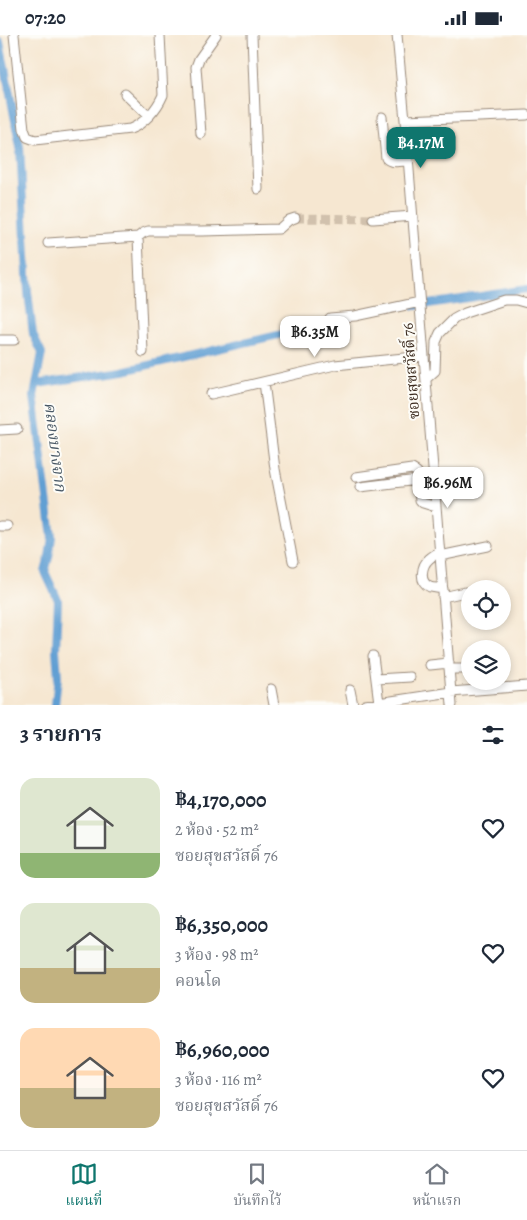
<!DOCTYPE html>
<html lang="th">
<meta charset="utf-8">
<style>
:root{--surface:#fff;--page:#f6f6f7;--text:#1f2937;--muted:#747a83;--line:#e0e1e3;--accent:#0f766e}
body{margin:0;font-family:Alegreya,"Noto Serif Thai",serif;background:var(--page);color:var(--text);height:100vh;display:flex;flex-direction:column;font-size:19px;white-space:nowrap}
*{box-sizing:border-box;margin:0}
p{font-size:16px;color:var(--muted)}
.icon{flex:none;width:28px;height:28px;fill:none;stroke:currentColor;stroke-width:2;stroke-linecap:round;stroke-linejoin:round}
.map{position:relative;height:670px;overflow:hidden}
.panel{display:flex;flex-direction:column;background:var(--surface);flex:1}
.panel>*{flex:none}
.controls{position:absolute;left:461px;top:545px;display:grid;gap:10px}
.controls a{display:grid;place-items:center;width:50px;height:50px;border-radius:50%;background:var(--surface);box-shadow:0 2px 8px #0003;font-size:25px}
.price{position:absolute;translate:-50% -42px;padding:0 11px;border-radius:10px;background:#fff;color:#222;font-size:16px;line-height:32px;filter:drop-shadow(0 1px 2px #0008)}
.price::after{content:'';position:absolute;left:50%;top:30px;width:15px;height:11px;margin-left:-8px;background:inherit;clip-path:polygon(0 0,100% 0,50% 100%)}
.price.selected{background:var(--accent);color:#fff}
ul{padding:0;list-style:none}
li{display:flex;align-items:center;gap:15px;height:125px;padding:0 20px}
li span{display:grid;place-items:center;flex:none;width:140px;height:100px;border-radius:15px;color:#555}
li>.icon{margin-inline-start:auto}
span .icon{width:60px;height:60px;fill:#fffc;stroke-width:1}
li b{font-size:21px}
h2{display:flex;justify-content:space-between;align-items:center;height:60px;padding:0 20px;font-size:21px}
.status{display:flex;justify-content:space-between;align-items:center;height:35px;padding:0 25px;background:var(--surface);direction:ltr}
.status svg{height:14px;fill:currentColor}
.dock{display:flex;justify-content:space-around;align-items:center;height:70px;border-top:1px solid var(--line);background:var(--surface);font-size:14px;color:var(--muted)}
.dock a{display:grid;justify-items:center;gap:2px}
.dock .selected{color:var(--accent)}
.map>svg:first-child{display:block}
</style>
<div class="status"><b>07:20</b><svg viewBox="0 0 49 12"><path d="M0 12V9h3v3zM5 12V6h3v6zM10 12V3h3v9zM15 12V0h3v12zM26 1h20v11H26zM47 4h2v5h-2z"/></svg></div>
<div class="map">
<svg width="527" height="670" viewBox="0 0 527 670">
<rect width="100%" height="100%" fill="#fdfcf7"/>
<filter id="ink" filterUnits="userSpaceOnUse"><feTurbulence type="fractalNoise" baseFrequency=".02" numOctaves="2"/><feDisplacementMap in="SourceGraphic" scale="10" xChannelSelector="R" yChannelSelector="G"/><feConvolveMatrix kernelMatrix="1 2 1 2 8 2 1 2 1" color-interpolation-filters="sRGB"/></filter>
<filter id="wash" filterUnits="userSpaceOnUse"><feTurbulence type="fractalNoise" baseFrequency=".0096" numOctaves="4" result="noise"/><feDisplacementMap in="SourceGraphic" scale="20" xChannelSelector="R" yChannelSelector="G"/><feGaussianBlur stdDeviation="1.12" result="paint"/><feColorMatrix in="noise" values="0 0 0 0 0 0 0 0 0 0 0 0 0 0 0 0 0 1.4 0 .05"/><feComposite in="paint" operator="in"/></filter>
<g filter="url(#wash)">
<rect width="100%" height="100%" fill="#f6e7d1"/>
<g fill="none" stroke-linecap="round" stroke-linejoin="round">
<!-- canal -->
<path stroke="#619fd3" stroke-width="8" d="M 0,7 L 20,112 L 28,257 L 33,299 L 42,318 L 34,361 L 52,502 L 49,522 L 45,537 L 58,565 L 56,615 L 58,642 L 55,670
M 415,271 L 527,254
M 37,349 L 123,336 L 343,285"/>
</g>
</g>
<g filter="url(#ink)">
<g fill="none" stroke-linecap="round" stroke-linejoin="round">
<!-- minor-tunnel -->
<path stroke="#d1c1ad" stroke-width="9" stroke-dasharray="9 4.5" stroke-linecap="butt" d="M 295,183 L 373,184"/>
<defs>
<path id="minor" d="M 14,0 L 24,94 L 27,102 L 35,105 L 130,94 C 144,89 157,74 163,60 L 160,0
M 252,0 L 258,154
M 397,0 L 405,85 L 452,670
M 125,59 L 148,81
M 382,82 L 386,123 C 391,129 401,126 408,126
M 405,85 L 527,80
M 201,99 L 196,32 L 199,24 L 216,0
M 373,184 L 413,181
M 48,208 L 138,202
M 330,283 L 355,281 L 420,267
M 0,305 L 14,305
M 143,317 L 138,202 L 143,198 L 148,196 L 202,196 L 279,194 L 289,185 L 295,183
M 426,344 L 435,336 L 436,307 L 440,298 L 454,284 L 465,278 L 504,265 L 516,265 L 527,268
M 264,347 L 275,434 L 293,526
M 211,359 L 335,330 L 424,321
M 0,395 L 17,394
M 356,442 L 412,434 L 417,437 L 420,465 L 423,468 L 436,472
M 360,452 L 418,445
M 0,491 L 7,491
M 440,516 C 436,519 432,521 429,524 C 422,530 418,547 430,552 C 434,553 439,553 443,554
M 440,521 L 488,511
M 443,562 L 465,557
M 373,621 L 379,668
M 430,630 L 449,628
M 449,634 L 470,634
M 502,635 L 505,635
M 376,644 L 410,642
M 271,654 L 274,670
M 350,655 L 353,670
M 365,670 L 451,657 L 527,651"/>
</defs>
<!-- minor casing -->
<use href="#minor" stroke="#988878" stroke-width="11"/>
<!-- minor -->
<use href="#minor" stroke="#fff" stroke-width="9"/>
</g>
</g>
<g text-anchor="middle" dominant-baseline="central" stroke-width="4" stroke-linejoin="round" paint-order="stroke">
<!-- street labels -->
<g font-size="15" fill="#3b2a1e" stroke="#fdfcf7">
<text transform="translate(411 336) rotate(-94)">ซอยสุขสวัสดิ์ 76</text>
</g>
<!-- water labels -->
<g font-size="16" font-style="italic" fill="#4a5966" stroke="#fdfcf7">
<text transform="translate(55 412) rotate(83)">คลองบางจาก</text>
</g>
</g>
</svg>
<div class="controls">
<a><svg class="icon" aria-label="locate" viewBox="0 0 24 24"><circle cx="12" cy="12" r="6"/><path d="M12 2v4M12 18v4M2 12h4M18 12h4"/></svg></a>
<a><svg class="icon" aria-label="layers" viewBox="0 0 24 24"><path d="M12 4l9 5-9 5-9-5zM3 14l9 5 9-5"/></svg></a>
</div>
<b class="price selected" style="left:421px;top:134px">฿4.17M</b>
<b class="price" style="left:315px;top:323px">฿6.35M</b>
<b class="price" style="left:448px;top:474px">฿6.96M</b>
</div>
<section class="panel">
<h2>3 รายการ<svg class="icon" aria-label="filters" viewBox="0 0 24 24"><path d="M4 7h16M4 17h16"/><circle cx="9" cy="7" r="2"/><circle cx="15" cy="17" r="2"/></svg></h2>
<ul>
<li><span style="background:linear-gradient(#dfe7d0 75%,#8fb573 0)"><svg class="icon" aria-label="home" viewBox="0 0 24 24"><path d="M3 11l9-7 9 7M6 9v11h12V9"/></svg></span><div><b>฿4,170,000</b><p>2 ห้อง · 52 m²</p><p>ซอยสุขสวัสดิ์ 76</p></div><svg class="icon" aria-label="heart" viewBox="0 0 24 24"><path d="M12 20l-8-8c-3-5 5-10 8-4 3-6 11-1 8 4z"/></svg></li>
<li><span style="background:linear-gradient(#dfe7d0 65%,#c2b280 0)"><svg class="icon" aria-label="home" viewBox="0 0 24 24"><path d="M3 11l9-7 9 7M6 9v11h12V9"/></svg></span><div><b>฿6,350,000</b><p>3 ห้อง · 98 m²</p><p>คอนโด</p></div><svg class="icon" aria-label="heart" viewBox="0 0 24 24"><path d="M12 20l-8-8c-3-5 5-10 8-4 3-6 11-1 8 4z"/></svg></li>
<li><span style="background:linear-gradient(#ffd9b3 60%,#c2b280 0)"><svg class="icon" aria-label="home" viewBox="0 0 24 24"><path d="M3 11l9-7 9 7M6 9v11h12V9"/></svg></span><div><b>฿6,960,000</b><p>3 ห้อง · 116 m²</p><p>ซอยสุขสวัสดิ์ 76</p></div><svg class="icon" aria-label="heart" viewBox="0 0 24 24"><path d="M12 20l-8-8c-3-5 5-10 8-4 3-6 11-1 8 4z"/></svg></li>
</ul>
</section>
<nav class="dock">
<a class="selected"><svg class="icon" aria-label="map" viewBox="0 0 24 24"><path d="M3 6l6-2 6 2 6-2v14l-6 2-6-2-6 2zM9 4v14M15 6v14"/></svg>แผนที่</a>
<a><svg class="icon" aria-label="saved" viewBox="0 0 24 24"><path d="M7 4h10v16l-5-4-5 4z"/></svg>บันทึกไว้</a>
<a><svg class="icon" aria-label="home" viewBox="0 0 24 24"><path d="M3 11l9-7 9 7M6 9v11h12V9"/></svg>หน้าแรก</a>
</nav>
